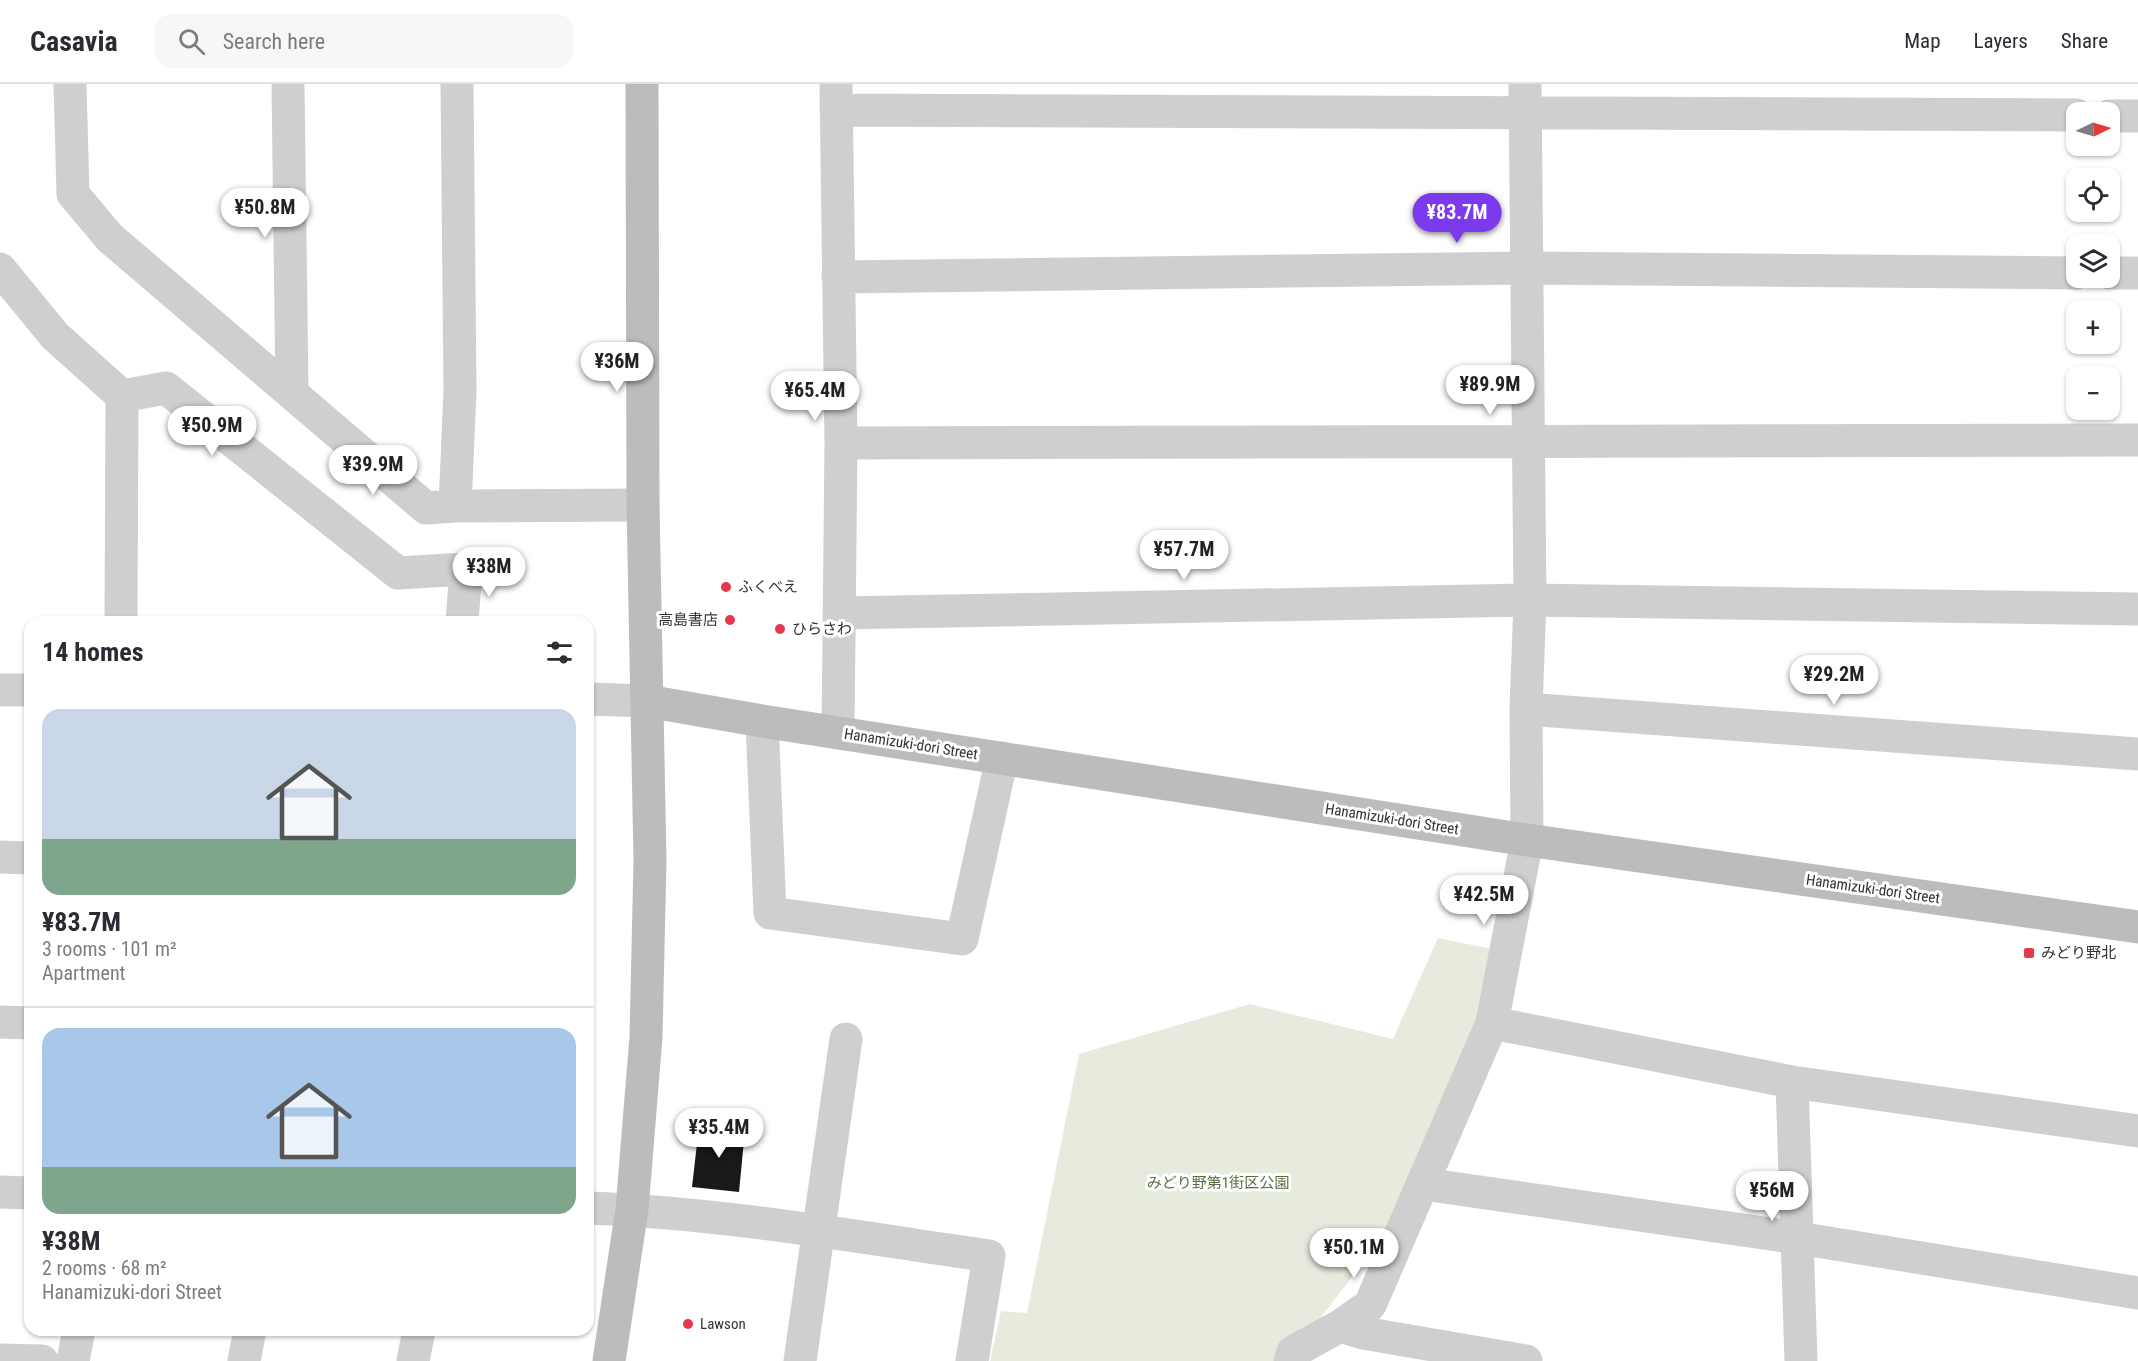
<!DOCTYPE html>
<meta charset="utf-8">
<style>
:root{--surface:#fff;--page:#f7f7f7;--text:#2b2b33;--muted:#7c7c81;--line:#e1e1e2;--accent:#7c3aed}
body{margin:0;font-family:"Roboto Condensed","Noto Sans JP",sans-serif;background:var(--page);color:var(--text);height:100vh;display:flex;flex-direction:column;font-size:22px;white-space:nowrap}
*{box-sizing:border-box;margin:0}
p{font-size:20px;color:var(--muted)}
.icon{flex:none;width:33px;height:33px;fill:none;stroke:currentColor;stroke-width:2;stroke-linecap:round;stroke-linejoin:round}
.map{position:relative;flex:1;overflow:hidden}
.drawer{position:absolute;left:24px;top:532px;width:570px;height:720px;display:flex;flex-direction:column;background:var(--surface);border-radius:18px;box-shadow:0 2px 4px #0004}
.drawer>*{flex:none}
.needle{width:39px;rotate:85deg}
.buttons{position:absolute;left:2066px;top:18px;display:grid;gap:12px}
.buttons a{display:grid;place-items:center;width:54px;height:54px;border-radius:12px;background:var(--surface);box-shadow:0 2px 4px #0004;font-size:30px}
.price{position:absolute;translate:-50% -51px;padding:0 14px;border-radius:21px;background:#fff;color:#222;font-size:20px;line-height:39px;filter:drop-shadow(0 2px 3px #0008)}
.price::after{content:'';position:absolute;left:50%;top:36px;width:18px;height:14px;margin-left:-9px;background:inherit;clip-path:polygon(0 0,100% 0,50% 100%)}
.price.selected{background:var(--accent);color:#fff}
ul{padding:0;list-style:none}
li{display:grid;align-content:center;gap:12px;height:318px;padding:0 18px}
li+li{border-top:2px solid var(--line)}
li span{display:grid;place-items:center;height:186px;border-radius:18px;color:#555}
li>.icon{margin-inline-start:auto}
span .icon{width:108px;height:108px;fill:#fffc;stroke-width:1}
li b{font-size:26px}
h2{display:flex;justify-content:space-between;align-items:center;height:72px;padding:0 18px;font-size:26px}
header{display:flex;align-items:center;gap:36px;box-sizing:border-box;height:84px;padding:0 30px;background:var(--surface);border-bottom:2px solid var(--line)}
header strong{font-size:28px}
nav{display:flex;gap:33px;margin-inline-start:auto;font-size:21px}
.search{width:420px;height:54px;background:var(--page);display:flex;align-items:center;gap:15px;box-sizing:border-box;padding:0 21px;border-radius:18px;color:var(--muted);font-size:22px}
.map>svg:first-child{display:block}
</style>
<header>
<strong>Casavia</strong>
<div class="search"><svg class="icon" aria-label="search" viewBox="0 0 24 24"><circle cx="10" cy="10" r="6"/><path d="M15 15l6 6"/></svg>Search here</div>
<nav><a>Map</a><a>Layers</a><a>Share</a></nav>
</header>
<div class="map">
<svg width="2138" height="1277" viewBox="0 0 2138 1277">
<rect width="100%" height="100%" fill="#fff"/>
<!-- green -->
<path fill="#e6ebde" d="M 1438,854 L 1497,866 L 1476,960 L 1424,1100 L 1294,1268 L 1291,1277 L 990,1277 L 1001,1227 L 1027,1229 L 1079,970 L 1250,920 L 1393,955 Z"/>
<!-- building -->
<path fill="#191919" d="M 699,1042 L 745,1046 L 739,1108 L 692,1103 Z"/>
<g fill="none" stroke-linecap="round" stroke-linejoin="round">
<!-- street -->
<path stroke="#cfcfcf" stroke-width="33" d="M 70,0 L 73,110 L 110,154 L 426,424 L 455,422 L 460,307 L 457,0
M 288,0 L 292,309
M 836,0 L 841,359 L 838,649
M 1525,0 L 1530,516 L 1526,625 L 1527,756 L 1492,939 L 1370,1221 L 1340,1242 L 1363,1249 L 1526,1277
M 836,26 L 2076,31
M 2109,32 L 2138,32
M 0,185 L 55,252 L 122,312 L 166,304 L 398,489 L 466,485 L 462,538
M 2109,189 L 2138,189
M 838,193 L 1527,184 L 2076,189
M 841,359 L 2138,356
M 455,422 L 643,421
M 839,529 L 1530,516 L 2138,525
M 121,538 L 122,312
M 0,606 L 30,606
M 588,615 L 647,617
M 1526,625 L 2138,670
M 762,637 L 770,829 L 962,855 L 1002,674
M 0,773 L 30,774
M 0,938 L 30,939
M 1492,939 L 1792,998 L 2138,1047
M 1792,998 L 1801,1277
M 1424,1100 L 1798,1154 L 2138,1209
M 0,1108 L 30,1109
M 588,1124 C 722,1129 857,1153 989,1172 L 972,1277
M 0,1276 L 42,1277
M 73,1277 L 79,1246
M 244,1277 L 250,1246
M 413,1277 L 419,1246
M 800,1277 L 846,955
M 1290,1277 L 1293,1268 L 1340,1242"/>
<!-- secondary -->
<path stroke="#bcbcbc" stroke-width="33" d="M 647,617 L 762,637 L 1527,756 L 2138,843
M 609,1277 L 632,1125 L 646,953 L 650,776 L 643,421 L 642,0"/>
</g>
<!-- markers -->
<g fill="#e6374c" stroke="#fff" stroke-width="2">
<circle cx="726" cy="503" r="6"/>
<circle cx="730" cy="536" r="6"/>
<circle cx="780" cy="545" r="6"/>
<rect x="2023" y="863" width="12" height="12" rx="3"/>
<circle cx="688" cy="1240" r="6"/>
</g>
<g text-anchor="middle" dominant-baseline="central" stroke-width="6" stroke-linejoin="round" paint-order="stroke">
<!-- poi labels -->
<g font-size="15" fill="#323232" stroke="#fff" text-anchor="start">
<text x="738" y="503">ふくべえ</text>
<text x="718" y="536" text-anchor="end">高島書店</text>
<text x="792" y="545">ひらさわ</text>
<text x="2041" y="869">みどり野北</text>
<text x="700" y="1240">Lawson</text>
</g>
<!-- street labels -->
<g font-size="15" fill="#323232" stroke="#fff">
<text transform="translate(911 660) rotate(9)">Hanamizuki-dori Street</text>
<text transform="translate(1392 735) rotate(9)">Hanamizuki-dori Street</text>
<text transform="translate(1873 805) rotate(8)">Hanamizuki-dori Street</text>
</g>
<!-- park labels -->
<g font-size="15" fill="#576f3e" stroke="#fff">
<text x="1218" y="1099">みどり野第1街区公園</text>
</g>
</g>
</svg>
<div class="buttons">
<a><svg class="needle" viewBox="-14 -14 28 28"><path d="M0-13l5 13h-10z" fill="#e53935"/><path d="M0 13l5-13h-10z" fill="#7c7c81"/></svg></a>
<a><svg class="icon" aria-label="locate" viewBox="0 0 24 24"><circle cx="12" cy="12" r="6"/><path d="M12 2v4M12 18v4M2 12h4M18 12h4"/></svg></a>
<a><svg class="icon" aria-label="layers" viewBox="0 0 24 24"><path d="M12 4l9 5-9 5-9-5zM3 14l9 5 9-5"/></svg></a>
<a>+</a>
<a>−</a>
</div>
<b class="price" style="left:265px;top:155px">¥50.8M</b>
<b class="price selected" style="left:1457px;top:160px">¥83.7M</b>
<b class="price" style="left:617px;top:309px">¥36M</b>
<b class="price" style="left:1490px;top:332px">¥89.9M</b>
<b class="price" style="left:815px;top:338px">¥65.4M</b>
<b class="price" style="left:212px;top:373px">¥50.9M</b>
<b class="price" style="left:373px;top:412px">¥39.9M</b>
<b class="price" style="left:1184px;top:497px">¥57.7M</b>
<b class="price" style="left:489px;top:514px">¥38M</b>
<b class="price" style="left:1834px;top:622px">¥29.2M</b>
<b class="price" style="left:1484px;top:842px">¥42.5M</b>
<b class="price" style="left:719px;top:1075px">¥35.4M</b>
<b class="price" style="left:1772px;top:1138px">¥56M</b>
<b class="price" style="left:1354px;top:1195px">¥50.1M</b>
<section class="drawer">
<h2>14 homes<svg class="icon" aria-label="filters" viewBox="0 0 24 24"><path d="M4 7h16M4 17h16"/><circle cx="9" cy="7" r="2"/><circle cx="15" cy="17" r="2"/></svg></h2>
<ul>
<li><span style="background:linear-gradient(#c9d6e8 70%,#7fa58c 0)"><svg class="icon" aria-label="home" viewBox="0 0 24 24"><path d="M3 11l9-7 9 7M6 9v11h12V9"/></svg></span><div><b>¥83.7M</b><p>3 rooms · 101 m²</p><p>Apartment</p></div></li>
<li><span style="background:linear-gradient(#a9c7e8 75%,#7fa58c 0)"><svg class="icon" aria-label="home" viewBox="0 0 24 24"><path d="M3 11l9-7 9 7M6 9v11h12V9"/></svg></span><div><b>¥38M</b><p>2 rooms · 68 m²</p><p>Hanamizuki-dori Street</p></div></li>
</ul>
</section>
</div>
